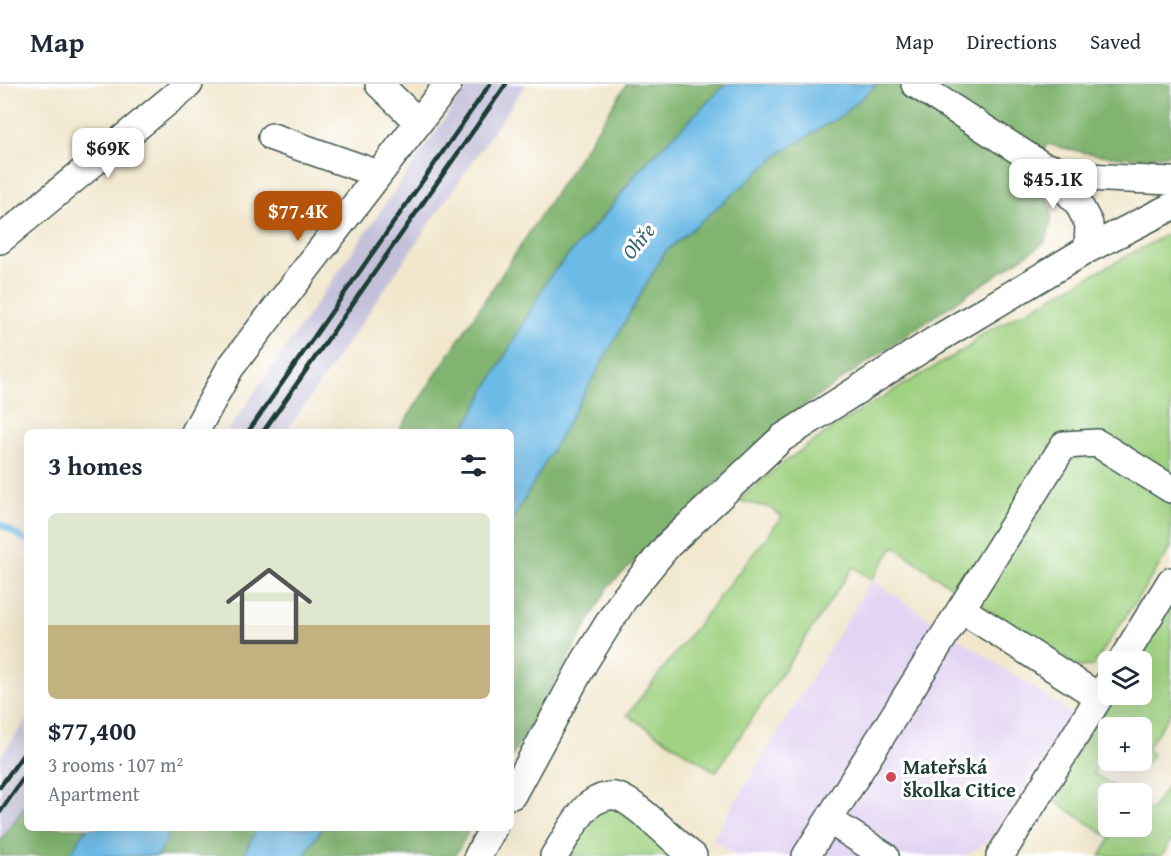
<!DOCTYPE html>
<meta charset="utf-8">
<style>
:root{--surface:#fff;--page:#f2f2f3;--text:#1f2937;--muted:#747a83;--line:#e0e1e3;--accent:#b45309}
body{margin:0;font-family:"Gentium Book Plus",serif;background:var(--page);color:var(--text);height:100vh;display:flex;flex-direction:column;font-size:22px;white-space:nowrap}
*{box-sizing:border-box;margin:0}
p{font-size:20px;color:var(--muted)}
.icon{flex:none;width:33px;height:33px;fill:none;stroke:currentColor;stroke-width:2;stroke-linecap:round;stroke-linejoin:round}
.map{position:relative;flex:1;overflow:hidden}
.panel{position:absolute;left:24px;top:345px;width:490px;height:402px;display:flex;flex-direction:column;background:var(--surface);border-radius:9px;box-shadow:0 6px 24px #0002}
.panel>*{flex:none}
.buttons{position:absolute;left:1098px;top:567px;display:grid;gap:12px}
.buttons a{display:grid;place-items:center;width:54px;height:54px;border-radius:9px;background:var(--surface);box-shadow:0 6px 24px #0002;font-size:30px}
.price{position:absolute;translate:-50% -51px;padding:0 14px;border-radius:12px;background:#fff;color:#222;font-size:20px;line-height:39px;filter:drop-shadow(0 2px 3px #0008)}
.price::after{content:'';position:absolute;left:50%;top:36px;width:18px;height:14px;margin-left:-9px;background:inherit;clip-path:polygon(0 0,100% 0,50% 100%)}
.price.current{background:var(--accent);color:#fff}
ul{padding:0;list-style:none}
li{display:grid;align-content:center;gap:12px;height:318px;padding:0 24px}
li+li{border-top:2px solid var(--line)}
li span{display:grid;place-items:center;height:186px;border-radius:9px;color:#555}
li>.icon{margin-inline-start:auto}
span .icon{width:108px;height:108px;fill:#fffc;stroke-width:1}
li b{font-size:26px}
h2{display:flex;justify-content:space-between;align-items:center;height:72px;padding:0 24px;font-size:26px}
header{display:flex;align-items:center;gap:36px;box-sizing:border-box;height:84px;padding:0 30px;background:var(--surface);border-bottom:2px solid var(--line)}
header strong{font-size:28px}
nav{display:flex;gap:33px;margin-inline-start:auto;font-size:21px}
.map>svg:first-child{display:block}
</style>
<header>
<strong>Map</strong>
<nav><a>Map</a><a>Directions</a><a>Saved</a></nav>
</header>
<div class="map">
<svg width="1171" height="772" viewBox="0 0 1171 772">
<rect width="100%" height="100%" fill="#fff"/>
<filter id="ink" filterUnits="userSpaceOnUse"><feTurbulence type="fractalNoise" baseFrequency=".0167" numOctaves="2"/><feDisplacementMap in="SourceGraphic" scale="12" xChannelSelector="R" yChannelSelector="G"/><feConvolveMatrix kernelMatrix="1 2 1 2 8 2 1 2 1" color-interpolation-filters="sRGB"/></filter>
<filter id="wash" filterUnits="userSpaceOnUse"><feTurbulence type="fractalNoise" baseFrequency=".008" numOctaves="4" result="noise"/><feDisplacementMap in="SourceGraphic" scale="24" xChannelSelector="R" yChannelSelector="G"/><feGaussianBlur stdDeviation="1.35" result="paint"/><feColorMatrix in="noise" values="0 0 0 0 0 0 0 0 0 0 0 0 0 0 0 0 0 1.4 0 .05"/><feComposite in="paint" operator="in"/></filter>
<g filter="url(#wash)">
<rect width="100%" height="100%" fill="#f1e7cd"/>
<!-- built -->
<path fill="#e2d4f3" d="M 872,496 L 1073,631 L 992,755 L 964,772 L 737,772 L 712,755 Z"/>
<!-- industrial -->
<path fill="#c5c0da" d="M 469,0 L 526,0 L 286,348 L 227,348 Z
M 27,635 L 27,719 L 0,758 L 0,673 Z"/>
<!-- green -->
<path fill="#a0d282" stroke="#60885b" stroke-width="1.5" d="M 1171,148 L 1171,464 L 1093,582 L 1079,583 L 938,494 L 894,462 L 872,496 L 853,483 L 716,688 L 627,631 L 782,433 L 768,423 L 739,417 C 806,353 891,309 970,262 L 976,254 Z
M 1171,517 L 1171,628 L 1147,665 L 1153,670 L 1147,680 L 1141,677 L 1142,644 L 1108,644 L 1108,666 L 1093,689 L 1124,709 L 1108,710 L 1108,742 L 1142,742 L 1142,721 L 1151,727 L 1171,696 L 1171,757 L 1162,772 L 1100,772 L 1111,754 L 1048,713 L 1112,611 L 1142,610 L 1142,578 L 1133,577 Z
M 612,717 L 671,767 L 667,772 L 560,772 L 592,724 Z"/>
<!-- forest -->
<path fill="#80b470" stroke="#507852" stroke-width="1.5" d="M 627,0 L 726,0 L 640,85 L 610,124 L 550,192 L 462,348 L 398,348 Z
M 877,0 L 1171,0 L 1171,70 C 1128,78 1089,71 1047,60 L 1029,92 C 1050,118 1059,127 1044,159 L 923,240 L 783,336 L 609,502 L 512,672 L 512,437 L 664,169 L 782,68 L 842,31 Z
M 27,719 L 27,744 L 257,744 L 243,772 L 0,772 L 0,758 Z
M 322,744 L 470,744 L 455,772 L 304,772 Z"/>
<!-- water -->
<path fill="#6cbae6" stroke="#467c8d" stroke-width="1.5" d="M 726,0 L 877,0 L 842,31 L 782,68 L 664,169 L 512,437 L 512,348 L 462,348 L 550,192 L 610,125 L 640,85 Z
M 87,744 L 170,744 L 165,760 L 157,772 L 68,772 Z
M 257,744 L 322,744 L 304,772 L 243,772 Z"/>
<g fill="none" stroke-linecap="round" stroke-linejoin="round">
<!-- stream -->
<path stroke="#6cbae6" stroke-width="6" d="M 0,440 L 27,457"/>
</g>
</g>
<g filter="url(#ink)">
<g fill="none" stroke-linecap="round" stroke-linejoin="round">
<defs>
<path id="minor" d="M 379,0 L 418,38
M 915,0 L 1043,82 L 1078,119 L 1089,140 L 1088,165
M 272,53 L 378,90
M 1043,82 L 1086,93 L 1171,97
M 0,156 L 189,0
M 195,348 L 230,284 L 448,0
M 1121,578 L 1171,497
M 1099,613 L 961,525 L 1064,361 L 1097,359 L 1171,405
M 512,711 L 585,577 L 623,516 L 668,461 L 782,354 L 934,257 L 1088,165 L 1171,123
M 829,736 L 885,772
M 478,772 L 493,744
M 554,772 C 565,756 575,734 589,721 C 596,716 606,711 615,712 C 634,715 675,759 693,772
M 806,772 L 961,525
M 1000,772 L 1108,599"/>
</defs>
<!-- minor casing -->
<use href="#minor" stroke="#3e564b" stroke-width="30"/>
<!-- minor -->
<use href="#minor" stroke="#fff" stroke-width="27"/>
<!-- rail -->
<path stroke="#1f3d34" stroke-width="4.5" d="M 248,348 L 490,0
M 263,348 L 506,0
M 0,703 L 27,665
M 0,728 L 27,689"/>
</g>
</g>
<!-- markers -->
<circle fill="#d1495b" stroke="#fff" stroke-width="2" cx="891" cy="693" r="6"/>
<g text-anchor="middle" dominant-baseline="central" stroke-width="6" stroke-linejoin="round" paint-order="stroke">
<!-- poi labels -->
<g font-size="20" font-weight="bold" fill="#1f3d34" stroke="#fff" text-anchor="start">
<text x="903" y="682">Mateřská<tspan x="903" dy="23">školka Citice</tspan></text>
</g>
<!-- water labels -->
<g font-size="21" font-style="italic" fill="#366269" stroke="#fff">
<text transform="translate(638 157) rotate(-51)">Ohře</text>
</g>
</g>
</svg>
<div class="buttons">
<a><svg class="icon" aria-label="layers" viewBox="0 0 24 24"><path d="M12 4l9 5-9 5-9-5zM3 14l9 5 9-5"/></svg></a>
<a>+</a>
<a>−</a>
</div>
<b class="price" style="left:108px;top:95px">$69K</b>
<b class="price" style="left:1053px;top:126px">$45.1K</b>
<b class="price current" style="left:298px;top:158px">$77.4K</b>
<section class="panel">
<h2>3 homes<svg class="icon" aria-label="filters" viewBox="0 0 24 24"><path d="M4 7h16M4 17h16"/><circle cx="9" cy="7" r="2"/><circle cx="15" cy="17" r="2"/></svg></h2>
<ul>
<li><span style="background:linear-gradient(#dfe7d0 60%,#c2b280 0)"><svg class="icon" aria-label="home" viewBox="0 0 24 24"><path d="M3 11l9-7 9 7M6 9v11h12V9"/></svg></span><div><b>$77,400</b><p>3 rooms · 107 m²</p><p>Apartment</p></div></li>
</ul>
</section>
</div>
